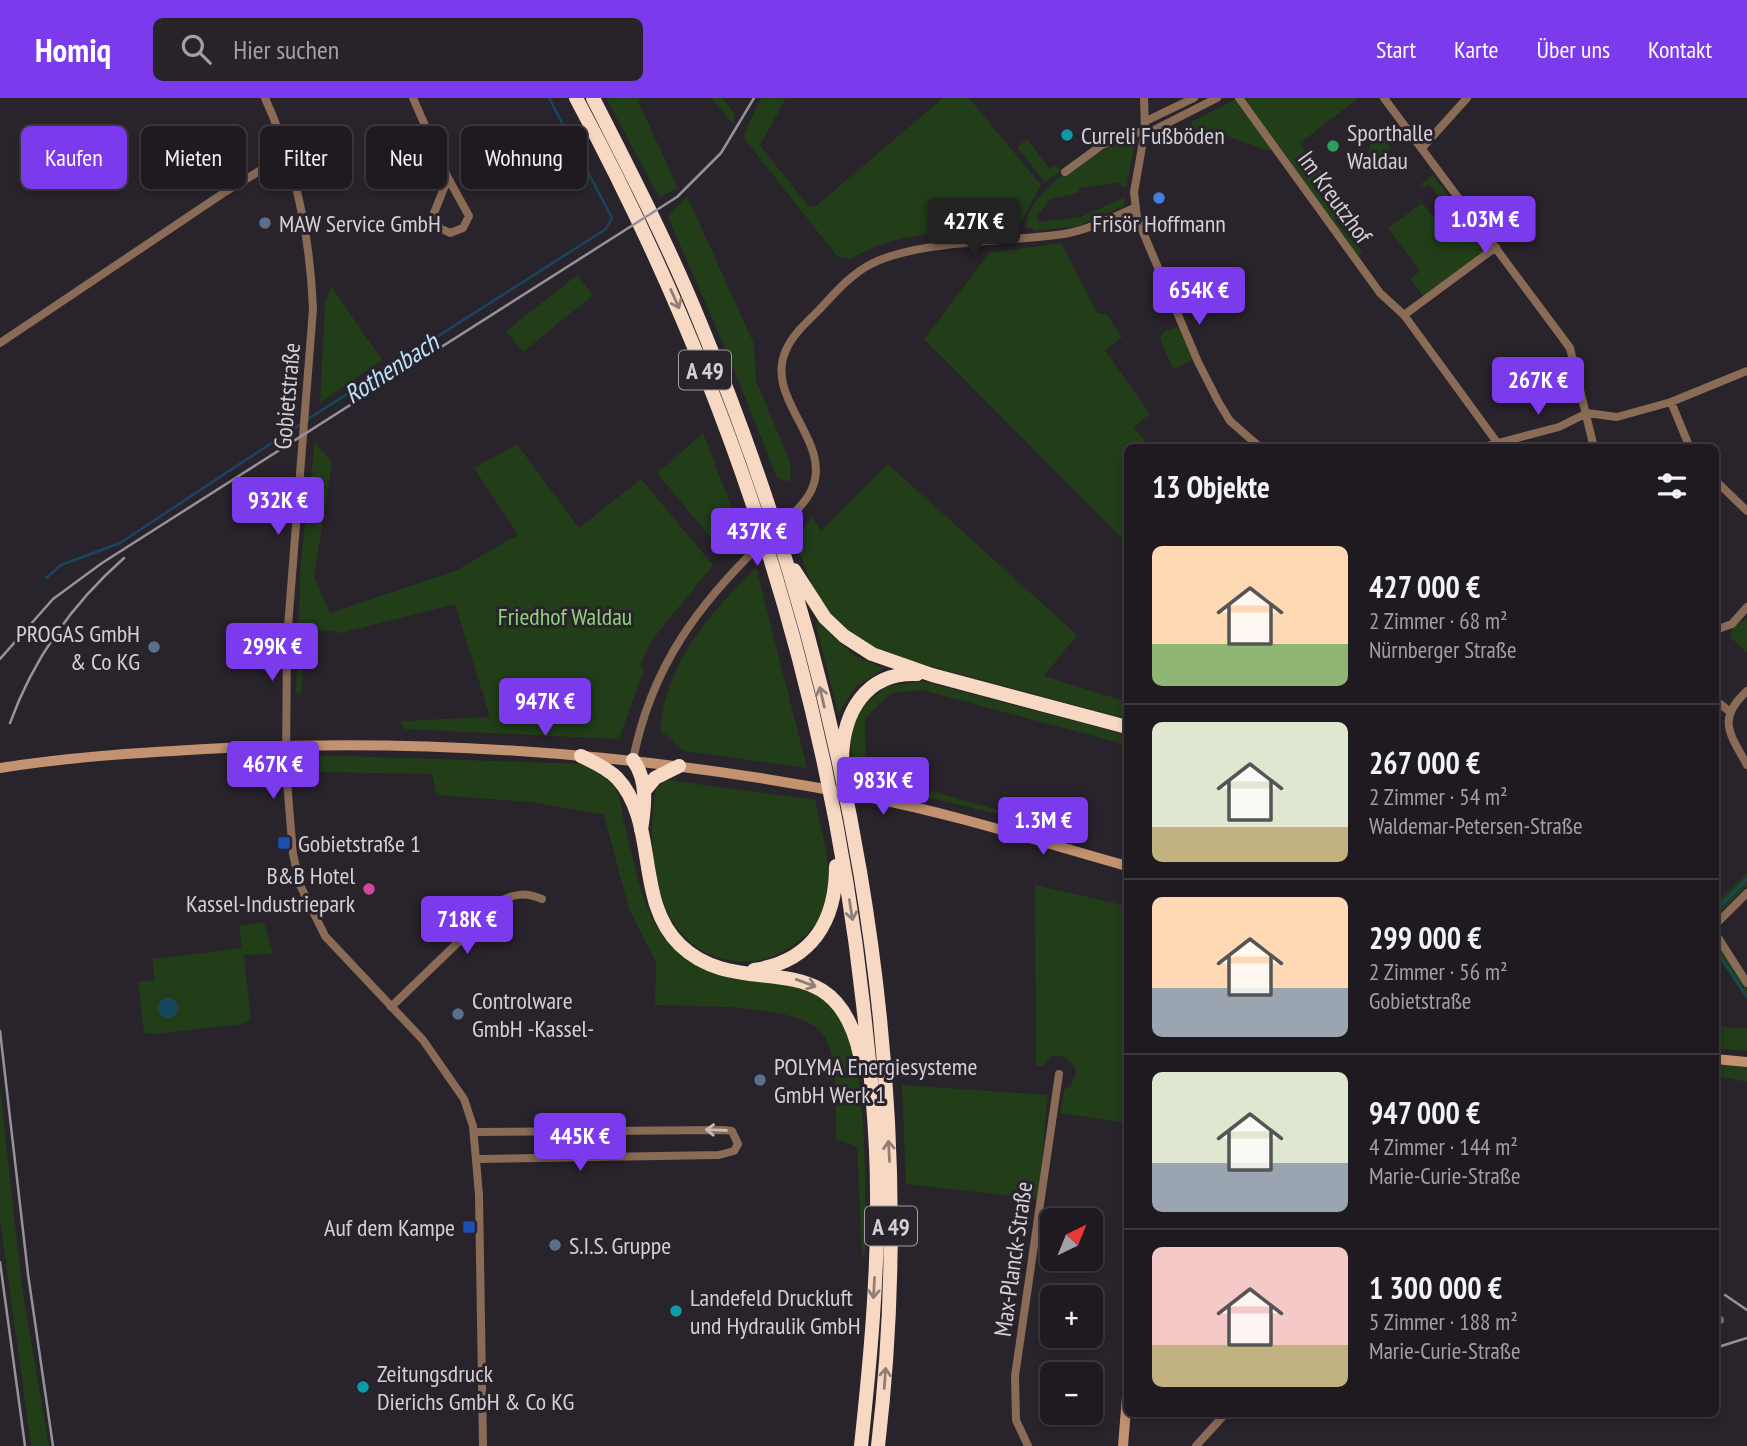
<!DOCTYPE html>
<html lang="de">
<meta charset="utf-8">
<style>
:root{--surface:#1f1a20;--page:#272329;--text:#f1f3f6;--muted:#a1a1a5;--line:#3c383e;--accent:#7c3aed}
body{margin:0;font-family:"PT Sans Narrow",sans-serif;background:var(--page);color:var(--text);height:100vh;display:flex;flex-direction:column;font-size:26px;white-space:nowrap}
*{box-sizing:border-box;margin:0}
p{font-size:23px;color:var(--muted)}
.icon{flex:none;width:38px;height:38px;fill:none;stroke:currentColor;stroke-width:2;stroke-linecap:round;stroke-linejoin:round}
.map{position:relative;flex:1;overflow:hidden}
.side{position:absolute;left:1124px;top:346px;width:595px;height:973px;display:flex;flex-direction:column;background:var(--surface);border-radius:10px;box-shadow:0 4px 10px #0003,0 0 0 2px var(--line)}
.side>*{flex:none}
.top-card{position:absolute;left:21px;top:28px;width:665px;height:63px;display:flex;gap:14px}
.needle{width:46px;rotate:43deg}
.controls{position:absolute;left:1040px;top:1110px;display:grid;gap:14px}
.controls a{display:grid;place-items:center;width:63px;height:63px;border-radius:10px;background:var(--surface);box-shadow:0 4px 10px #0003,0 0 0 2px var(--line);font-size:35px}
.price{position:absolute;translate:-50% -60px;padding:0 16px;border-radius:7px;background:var(--accent);color:#fff;font-size:23px;line-height:46px;filter:drop-shadow(0 2px 4px #0008)}
.price::after{content:'';position:absolute;left:50%;top:42px;width:21px;height:16px;margin-left:-10px;background:inherit;clip-path:polygon(0 0,100% 0,50% 100%)}
.price.selected{background:#222;color:#fff}
ul{padding:0;list-style:none}
li{display:flex;align-items:center;gap:21px;height:175px;padding:0 28px}
li+li{border-top:2px solid var(--line)}
li span{display:grid;place-items:center;flex:none;width:196px;height:140px;border-radius:10px;color:#555}
li>.icon{margin-inline-start:auto}
span .icon{width:84px;height:84px;fill:#fffc;stroke-width:1}
li b{font-size:30px}
h2{display:flex;justify-content:space-between;align-items:center;height:84px;padding:0 28px;font-size:30px}
.pill{padding:0 24px;border-radius:10px;background:var(--surface);box-shadow:0 4px 10px #0003,0 0 0 2px var(--line);font-size:24px;line-height:63px}
.pill.selected{background:var(--accent);color:#fff}
header{display:flex;align-items:center;gap:42px;box-sizing:border-box;height:98px;padding:0 35px;background:var(--accent);color:#fff}
header strong{font-size:33px}
nav{display:flex;gap:38px;margin-inline-start:auto;font-size:24px}
.search{width:490px;height:63px;background:var(--page);display:flex;align-items:center;gap:18px;box-sizing:border-box;padding:0 24px;border-radius:10px;color:var(--muted);font-size:26px}
.map>svg:first-child{display:block}
</style>
<header>
<strong>Homiq</strong>
<div class="search"><svg class="icon" aria-label="search" viewBox="0 0 24 24"><circle cx="10" cy="10" r="6"/><path d="M15 15l6 6"/></svg>Hier suchen</div>
<nav><a>Start</a><a>Karte</a><a>Über uns</a><a>Kontakt</a></nav>
</header>
<div class="map">
<svg width="1747" height="1348" viewBox="0 0 1747 1348">
<rect width="100%" height="100%" fill="#29232b"/>
<!-- green -->
<path fill="#213e18" d="M 606,0 L 641,0 L 638,3 L 678,90 L 659,99 Z
M 711,0 L 722,0 L 735,16 L 733,26 Z
M 761,0 L 786,0 L 760,47 L 809,109 L 816,108 L 943,0 L 969,0 L 1041,87 L 1016,132 C 957,135 902,130 850,161 L 837,158 L 743,39 Z
M 1242,0 L 1359,0 L 1300,45 L 1326,80 L 1314,89 L 1336,119 L 1334,121 L 1362,154 L 1358,158 L 1391,202 Z
M 1236,1 L 1273,52 L 1266,52 L 1221,36 L 1196,34 L 1191,24 Z
M 1380,38 L 1391,49 L 1381,66 L 1372,61 L 1368,53 L 1372,43 Z
M 1027,41 L 1050,71 L 1056,67 L 1061,73 L 1045,84 L 1017,49 Z
M 1131,41 L 1135,46 L 1126,90 L 1118,85 L 1080,90 L 1078,95 L 1050,101 L 1037,119 L 1039,124 L 1081,119 L 1125,99 L 1124,108 L 1078,128 L 1034,133 L 1033,130 L 1025,130 C 1030,88 1094,54 1131,41 Z
M 1433,77 L 1488,150 L 1424,199 L 1410,181 L 1420,173 L 1388,130 L 1422,105 L 1446,135 L 1462,129 L 1429,86 L 1424,89 L 1421,86 Z
M 687,98 L 754,246 L 756,282 L 790,364 L 791,384 L 777,380 L 726,252 L 668,119 Z
M 1061,145 L 1097,215 L 1107,217 L 1122,239 L 1105,252 L 1150,316 L 1134,329 L 1150,349 L 1156,346 L 1159,350 L 1127,350 L 1127,445 L 924,241 L 989,155 Z
M 577,177 L 593,197 L 523,254 L 506,233 Z
M 331,188 L 382,262 L 320,305 L 325,206 Z
M 1178,229 L 1193,261 L 1175,271 L 1171,267 L 1160,240 L 1164,234 Z
M 703,335 L 742,436 L 721,452 L 657,375 Z
M 315,344 L 332,365 L 314,479 L 330,515 L 455,473 L 518,437 L 474,370 L 517,346 L 579,430 L 641,381 L 713,467 L 652,542 L 640,568 L 644,571 L 619,641 L 404,631 L 401,623 L 490,619 L 455,506 L 342,535 L 305,529 L 301,596 L 296,594 L 301,462 Z
M 888,366 L 1077,537 L 1044,578 L 1127,604 L 1127,621 L 904,561 L 866,546 L 840,527 L 817,500 L 794,440 L 812,419 L 821,433 Z
M 756,469 L 807,670 L 684,653 L 660,632 C 667,562 708,518 756,469 Z
M 1747,520 L 1747,555 L 1730,539 L 1731,532 Z
M 815,522 L 855,558 L 884,570 L 855,590 L 838,616 Z
M 922,583 L 1127,637 L 1127,647 L 922,592 L 891,595 L 865,620 L 866,674 L 1001,713 L 1002,717 L 858,683 L 850,645 L 857,612 L 888,588 Z
M 313,657 L 584,666 C 592,673 609,680 614,688 C 620,696 622,714 624,724 C 634,761 640,807 664,839 C 689,871 725,876 763,882 C 789,885 817,891 836,911 C 869,949 866,1104 865,1157 L 862,1157 L 857,1049 L 836,1041 C 835,1014 838,961 825,939 C 804,904 693,909 655,907 L 656,864 L 629,811 L 604,717 L 532,704 L 437,697 L 432,676 L 315,674 Z
M 667,682 L 815,702 C 821,734 836,775 826,808 C 819,827 799,845 782,854 C 762,865 743,866 720,860 C 653,841 645,748 656,690 Z
M 1747,775 L 1747,788 L 1715,819 L 1715,806 Z
M 1035,787 L 1127,808 L 1127,1025 L 1060,1015 L 1064,992 L 1071,987 L 1076,974 C 1072,961 1065,957 1052,958 L 1042,968 L 1036,967 Z
M 264,824 L 273,856 L 244,857 L 251,921 L 242,926 L 155,936 L 144,934 L 138,884 L 155,882 L 152,861 L 241,850 L 240,828 Z
M 1715,841 L 1747,891 L 1747,902 L 1715,855 Z
M 1715,929 L 1747,930 L 1747,953 L 1715,950 Z
M 1715,966 L 1747,969 L 1747,984 L 1715,977 Z
M 902,987 L 1048,997 L 1038,1101 L 906,1086 Z
M 0,990 L 22,1189 L 49,1348 L 31,1348 L 0,1121 Z"/>
<!-- water -->
<path fill="#17465f" d="M158 910a10 10 0 1 1 20 0a10 10 0 1 1-20 0Z"/>
<g fill="none" stroke-linecap="round" stroke-linejoin="round">
<!-- stream -->
<path stroke="#17465f" stroke-width="2.5" d="M 308,321 L 606,131 L 612,120 L 549,0
M 46,480 L 61,467 L 120,445 L 302,325
M 1715,813 L 1747,781
M 1715,850 L 1747,899"/>
<!-- street -->
<path stroke="#896b56" stroke-width="8" d="M 265,0 C 296,68 310,136 313,211 L 287,541 L 286,671 L 293,756 L 300,787 L 325,838 L 423,942 L 464,1001 L 473,1028 L 479,1097 L 483,1348
M 413,0 L 448,80 L 469,118 L 463,130 L 450,135 L 440,130 L 434,115 L 448,80
M 1144,0 L 1145,32 L 1134,94 L 1137,120 L 1198,264 L 1219,305 L 1230,323 L 1261,350
M 1239,0 L 1380,195 L 1404,217 L 1496,343
M 1384,0 L 1570,250 L 1594,350
M 1146,23 L 1194,0
M 1144,37 L 1217,0
M 1422,50 L 1467,0
M 1065,74 L 1102,47 L 1145,32
M 1404,217 L 1496,149
M 0,245 L 225,94 L 274,64 L 290,59
M 1671,304 L 1690,350
M 1479,350 L 1559,329 L 1587,315 L 1617,319 L 1671,304 L 1747,273
M 1715,382 L 1747,413
M 775,432 C 788,420 803,409 811,393 C 835,344 763,302 786,252 C 793,236 807,224 819,212 C 835,195 850,177 871,166 C 917,142 1011,144 1064,136 C 1089,132 1111,120 1134,110
M 1715,532 L 1732,526 L 1747,509
M 1747,593 C 1716,621 1730,636 1747,667
M 1715,602 L 1729,613
M 633,662 C 651,569 698,506 766,441
M 1715,827 L 1747,795
M 1715,835 L 1747,885
M 391,909 L 502,802 C 517,795 527,795 542,801
M 475,1034 L 723,1032 L 732,1033 L 738,1046 L 734,1053 L 719,1057 L 477,1061
M 1715,1223 L 1720,1222
M 1028,1348 L 1016,1322 L 1015,1278 L 1059,976
M 1196,1348 L 1225,1316"/>
<!-- secondary -->
<path stroke="#c39270" stroke-width="10" d="M 0,670 C 68,659 136,655 205,651 C 427,639 649,656 867,699 C 955,716 1041,744 1127,768
M 1715,961 L 1747,964
M 1123,1348 L 1127,1299"/>
<!-- highway -->
<path stroke="#f7d8c3" stroke-width="14" d="M 576,0 C 728,283 828,586 863,906 C 870,969 877,1032 877,1095 C 878,1180 870,1264 861,1348
M 593,0 C 630,73 668,146 699,222 C 845,573 923,968 878,1348
M 794,472 L 825,520 L 844,538 L 872,556 L 932,577 L 1127,629
M 581,658 C 593,664 607,670 617,680 C 659,725 634,802 680,847 C 742,907 834,838 860,957
M 842,661 C 843,615 865,574 917,576
M 633,662 C 648,683 645,707 641,732
M 645,692 L 655,680 L 679,668
M 754,872 C 812,863 836,823 836,768"/>
<!-- rail -->
<path stroke="#969298" stroke-width="2.5" d="M 0,561 L 53,501 L 102,465 L 677,99 L 721,55 L 754,0
M 10,625 C 34,559 72,506 124,460
M 0,933 L 28,1176 L 53,1348
M 0,1164 L 25,1348
M 1725,1197 L 1747,1212
M 1715,1250 L 1747,1240"/>
</g>
<!-- one-way arrows -->
<defs><path id="oneway-shaft" d="M-6 0H5M1.5-3L5.5 0L1.5 3" fill="none" stroke-width="1.6" stroke-linecap="round" stroke-linejoin="round" transform="scale(1.75)"/></defs>
<g stroke="#907e77">
<use href="#oneway-shaft" transform="translate(675 201) rotate(66)"/>
<use href="#oneway-shaft" transform="translate(822 599) rotate(-103)"/>
<use href="#oneway-shaft" transform="translate(851 812) rotate(81)"/>
<use href="#oneway-shaft" transform="translate(806 885) rotate(20)"/>
<use href="#oneway-shaft" transform="translate(889 1053) rotate(-93)"/>
<use href="#oneway-shaft" transform="translate(874 1190) rotate(93)"/>
<use href="#oneway-shaft" transform="translate(885 1280) rotate(-86)"/>
</g>
<use stroke="#c5bcbc" href="#oneway-shaft" transform="translate(716 1032) rotate(-178)"/>
<!-- markers -->
<g fill="#0f9aa8" stroke="#29232b" stroke-width="2.5">
<circle cx="1067" cy="37" r="7"/>
<circle cx="676" cy="1213" r="7"/>
<circle cx="363" cy="1289" r="7"/>
</g>
<circle fill="#2e9e5b" stroke="#29232b" stroke-width="2.5" cx="1333" cy="48" r="7"/>
<circle fill="#3f7fe0" stroke="#29232b" stroke-width="2.5" cx="1159" cy="100" r="7"/>
<g fill="#5c6f8a" stroke="#29232b" stroke-width="2.5">
<circle cx="265" cy="125" r="7"/>
<circle cx="154" cy="549" r="7"/>
<circle cx="458" cy="916" r="7"/>
<circle cx="760" cy="982" r="7"/>
<circle cx="555" cy="1147" r="7"/>
</g>
<g fill="#1a4fb4" stroke="#29232b" stroke-width="2.5">
<rect x="277" y="738" width="14" height="14" rx="3.5"/>
<rect x="462" y="1122" width="14" height="14" rx="3.5"/>
</g>
<circle fill="#d1479c" stroke="#29232b" stroke-width="2.5" cx="369" cy="791" r="7"/>
<g text-anchor="middle" dominant-baseline="central" stroke-width="6" stroke-linejoin="round" paint-order="stroke">
<!-- shield labels -->
<g fill="#29232b" stroke="#a19ca2" stroke-width="2">
<rect x="679" y="252.5" width="52" height="39" rx="5"/>
<rect x="865" y="1108.5" width="52" height="39" rx="5"/>
</g>
<g font-size="23" font-weight="bold" fill="#d4d0d5">
<text x="705" y="272">A 49</text>
<text x="891" y="1128">A 49</text>
</g>
<!-- poi labels -->
<g font-size="24" fill="#d4d0d5" stroke="#29232b" text-anchor="start">
<text x="1347" y="34">Sporthalle<tspan x="1347" dy="28">Waldau</tspan></text>
<text x="1081" y="37">Curreli Fußböden</text>
<text x="279" y="125">MAW Service GmbH</text>
<text x="1159" y="125" text-anchor="middle">Frisör Hoffmann</text>
<text x="140" y="535" text-anchor="end">PROGAS GmbH<tspan x="140" dy="28">&amp; Co KG</tspan></text>
<text x="298" y="745">Gobietstraße 1</text>
<text x="355" y="777" text-anchor="end">B&amp;B Hotel<tspan x="355" dy="28">Kassel-Industriepark</tspan></text>
<text x="472" y="902">Controlware<tspan x="472" dy="28">GmbH -Kassel-</tspan></text>
<text x="774" y="968">POLYMA Energiesysteme<tspan x="774" dy="28">GmbH Werk 1</tspan></text>
<text x="455" y="1129" text-anchor="end">Auf dem Kampe</text>
<text x="569" y="1147">S.I.S. Gruppe</text>
<text x="690" y="1199">Landefeld Druckluft<tspan x="690" dy="28">und Hydraulik GmbH</tspan></text>
<text x="377" y="1275">Zeitungsdruck<tspan x="377" dy="28">Dierichs GmbH &amp; Co KG</tspan></text>
</g>
<!-- street labels -->
<g font-size="24" fill="#d4d0d5" stroke="#29232b">
<text transform="translate(1335 99) rotate(54)">Im Kreutzhof</text>
<text transform="translate(287 298) rotate(-85)">Gobietstraße</text>
<text transform="translate(1013 1161) rotate(-82)">Max-Planck-Straße</text>
</g>
<!-- park labels -->
<g font-size="24" fill="#8ed379" stroke="#29232b">
<text x="565" y="518">Friedhof Waldau</text>
</g>
<!-- water labels -->
<g font-size="26" font-style="italic" fill="#b9e3fd" stroke="#29232b">
<text transform="translate(391 270) rotate(-33)">Rothenbach</text>
</g>
</g>
</svg>
<div class="controls">
<a><svg class="needle" viewBox="-14 -14 28 28"><path d="M0-13l5 13h-10z" fill="#e53935"/><path d="M0 13l5-13h-10z" fill="#a1a1a5"/></svg></a>
<a>+</a>
<a>−</a>
</div>
<b class="price" style="left:1485px;top:158px">1.03M €</b>
<b class="price selected" style="left:974px;top:160px">427K €</b>
<b class="price" style="left:1199px;top:229px">654K €</b>
<b class="price" style="left:1538px;top:319px">267K €</b>
<b class="price" style="left:278px;top:439px">932K €</b>
<b class="price" style="left:757px;top:470px">437K €</b>
<b class="price" style="left:272px;top:585px">299K €</b>
<b class="price" style="left:545px;top:640px">947K €</b>
<b class="price" style="left:273px;top:703px">467K €</b>
<b class="price" style="left:883px;top:719px">983K €</b>
<b class="price" style="left:1043px;top:759px">1.3M €</b>
<b class="price" style="left:467px;top:858px">718K €</b>
<b class="price" style="left:580px;top:1075px">445K €</b>
<div class="top-card">
<a class="pill selected">Kaufen</a>
<a class="pill">Mieten</a>
<a class="pill">Filter</a>
<a class="pill">Neu</a>
<a class="pill">Wohnung</a>
</div>
<section class="side">
<h2>13 Objekte<svg class="icon" aria-label="filters" viewBox="0 0 24 24"><path d="M4 7h16M4 17h16"/><circle cx="9" cy="7" r="2"/><circle cx="15" cy="17" r="2"/></svg></h2>
<ul>
<li><span style="background:linear-gradient(#ffd9b3 70%,#8fb573 0)"><svg class="icon" aria-label="home" viewBox="0 0 24 24"><path d="M3 11l9-7 9 7M6 9v11h12V9"/></svg></span><div><b>427 000 €</b><p>2 Zimmer · 68 m²</p><p>Nürnberger Straße</p></div></li>
<li><span style="background:linear-gradient(#dfe7d0 75%,#c2b280 0)"><svg class="icon" aria-label="home" viewBox="0 0 24 24"><path d="M3 11l9-7 9 7M6 9v11h12V9"/></svg></span><div><b>267 000 €</b><p>2 Zimmer · 54 m²</p><p>Waldemar-Petersen-Straße</p></div></li>
<li><span style="background:linear-gradient(#ffd9b3 65%,#9aa5b1 0)"><svg class="icon" aria-label="home" viewBox="0 0 24 24"><path d="M3 11l9-7 9 7M6 9v11h12V9"/></svg></span><div><b>299 000 €</b><p>2 Zimmer · 56 m²</p><p>Gobietstraße</p></div></li>
<li><span style="background:linear-gradient(#dfe7d0 65%,#9aa5b1 0)"><svg class="icon" aria-label="home" viewBox="0 0 24 24"><path d="M3 11l9-7 9 7M6 9v11h12V9"/></svg></span><div><b>947 000 €</b><p>4 Zimmer · 144 m²</p><p>Marie-Curie-Straße</p></div></li>
<li><span style="background:linear-gradient(#f6c9c9 70%,#c2b280 0)"><svg class="icon" aria-label="home" viewBox="0 0 24 24"><path d="M3 11l9-7 9 7M6 9v11h12V9"/></svg></span><div><b>1 300 000 €</b><p>5 Zimmer · 188 m²</p><p>Marie-Curie-Straße</p></div></li>
</ul>
</section>
</div>
